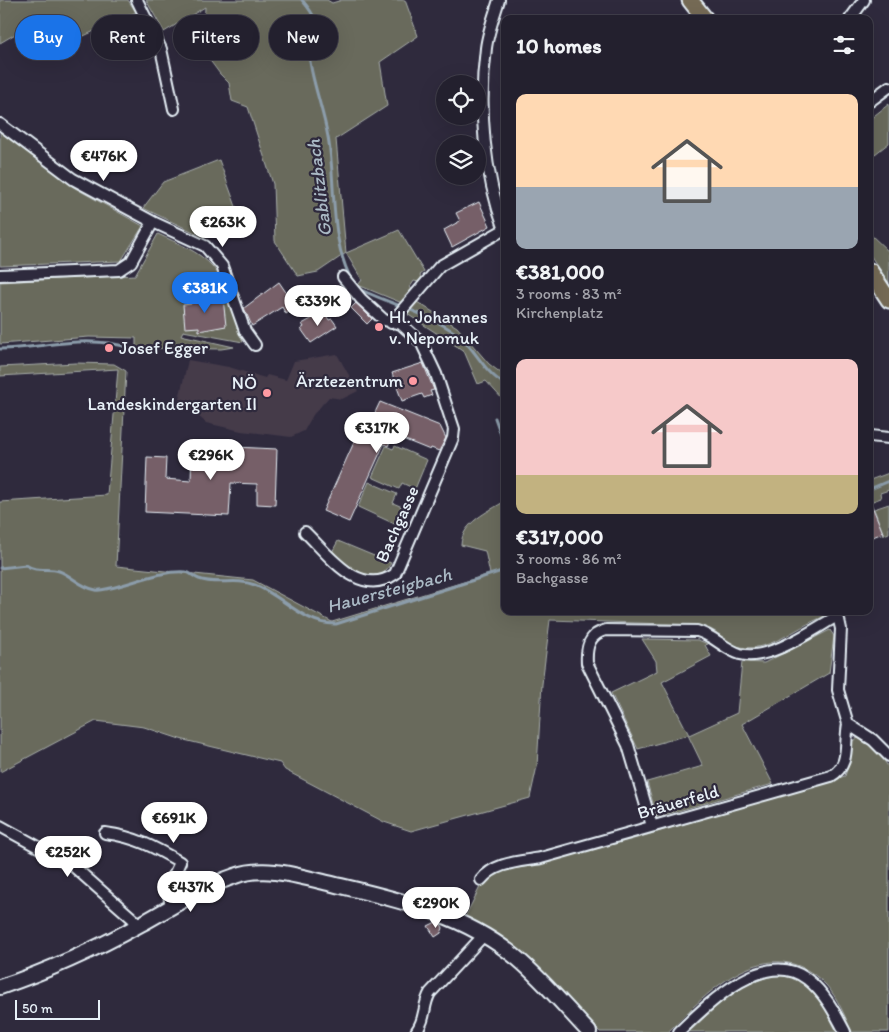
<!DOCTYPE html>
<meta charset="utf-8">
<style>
:root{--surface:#23202e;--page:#2f2d3a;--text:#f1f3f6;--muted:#a3a3aa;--line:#403e4a;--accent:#1a73e8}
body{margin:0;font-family:Itim,sans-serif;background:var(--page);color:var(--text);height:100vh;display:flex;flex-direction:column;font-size:19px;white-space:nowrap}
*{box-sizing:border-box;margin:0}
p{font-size:16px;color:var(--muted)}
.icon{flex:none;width:28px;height:28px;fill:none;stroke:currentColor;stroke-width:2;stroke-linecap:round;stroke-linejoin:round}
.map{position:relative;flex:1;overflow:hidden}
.sheet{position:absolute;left:501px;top:15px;width:372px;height:600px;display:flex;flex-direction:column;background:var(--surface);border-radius:10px;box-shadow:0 5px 20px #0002,0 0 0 1px var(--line)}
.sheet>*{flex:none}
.guide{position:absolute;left:15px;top:15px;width:411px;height:45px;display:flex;gap:10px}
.controls{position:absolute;left:436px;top:75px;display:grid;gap:10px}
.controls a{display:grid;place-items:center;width:50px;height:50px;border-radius:50%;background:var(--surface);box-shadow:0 5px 20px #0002,0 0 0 1px var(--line);font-size:25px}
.scale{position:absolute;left:15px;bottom:12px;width:85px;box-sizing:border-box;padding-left:5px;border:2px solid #e8f1f8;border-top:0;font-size:14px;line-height:18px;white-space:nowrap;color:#e8f1f8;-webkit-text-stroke:4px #2f2a3d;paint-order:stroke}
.price{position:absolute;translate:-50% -42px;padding:0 11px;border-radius:18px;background:#fff;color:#222;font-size:16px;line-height:32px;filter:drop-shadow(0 1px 2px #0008)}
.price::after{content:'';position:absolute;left:50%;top:30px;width:15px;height:11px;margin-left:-8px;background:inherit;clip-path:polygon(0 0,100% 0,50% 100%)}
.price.active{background:var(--accent);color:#fff}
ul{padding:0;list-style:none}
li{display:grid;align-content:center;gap:10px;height:265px;padding:0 15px}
li span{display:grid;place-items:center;height:155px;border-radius:10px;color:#555}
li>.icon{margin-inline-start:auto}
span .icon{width:90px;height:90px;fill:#fffc;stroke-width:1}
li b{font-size:21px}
h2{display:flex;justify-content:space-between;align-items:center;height:60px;padding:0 15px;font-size:21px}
.pill{padding:0 18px;border-radius:22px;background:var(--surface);box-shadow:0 5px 20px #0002,0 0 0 1px var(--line);font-size:18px;line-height:45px}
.pill.active{background:var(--accent);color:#fff}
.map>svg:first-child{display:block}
</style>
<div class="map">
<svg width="889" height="1032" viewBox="0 0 889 1032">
<rect width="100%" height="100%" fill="#2f2a3d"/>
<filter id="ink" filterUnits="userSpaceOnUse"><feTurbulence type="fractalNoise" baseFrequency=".02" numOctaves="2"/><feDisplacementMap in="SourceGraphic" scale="10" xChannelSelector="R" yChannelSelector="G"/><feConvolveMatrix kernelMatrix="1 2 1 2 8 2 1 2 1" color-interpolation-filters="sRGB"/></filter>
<g filter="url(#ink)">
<!-- built -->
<path fill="#443a4a" d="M 337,354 L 358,391 L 342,399 L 329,397 L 313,415 L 304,431 L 291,437 L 241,431 L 206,423 L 179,399 L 188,360 L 229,367 L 265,378 L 267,375 L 286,380 L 294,361 Z"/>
<!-- green -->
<path fill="#696a5c" stroke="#a8aeaa" d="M 0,0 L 128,0 L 136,12 L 51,51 L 34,23 L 0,43 Z
M 146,0 L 327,0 L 332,3 L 342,0 L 405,0 L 418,36 L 380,62 L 387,106 L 336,139 L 346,253 L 399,230 L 424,272 L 420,275 L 422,279 L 419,282 L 414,281 L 410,287 L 413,291 L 402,303 L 358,285 L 362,280 L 346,253 L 318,272 L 298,276 L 275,241 L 273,184 L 248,107 L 232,101 L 229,83 L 220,74 L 203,51 L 205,7 L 164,32 Z
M 889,104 L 889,143 L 870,158 L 870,119 Z
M 0,132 L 75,188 L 143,226 L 121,261 L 0,266 Z
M 219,160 L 242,223 L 204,237 L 143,208 L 163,182 Z
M 158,234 C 177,243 199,251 213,267 C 227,284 236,321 243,342 L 183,331 L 181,335 L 185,336 L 234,347 L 221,349 L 136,348 L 136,338 L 89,337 L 0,344 L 0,282 L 135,275 Z
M 870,234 L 889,252 L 889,283 L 870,255 Z
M 417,302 L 457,327 L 489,364 L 505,376 L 505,402 L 486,381 L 478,384 L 464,351 L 407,314 Z
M 76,363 L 114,364 L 126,371 L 116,566 L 253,580 L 332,622 L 490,574 L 485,551 L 461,545 C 462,522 488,512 505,501 L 505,611 L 831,611 L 830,615 C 800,622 773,653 740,647 C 729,645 720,633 710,629 C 706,627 700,626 695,625 L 550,620 L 542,684 L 537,766 L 530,798 L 411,831 L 384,822 L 285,770 L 280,763 L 180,739 L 144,727 L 96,721 L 0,772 L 0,502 L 107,495 L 118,369 L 0,376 L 0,367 Z
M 386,446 L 393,449 L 395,446 L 427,460 L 415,489 L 402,483 L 399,489 L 372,477 Z
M 889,473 L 889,490 L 880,493 L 881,498 L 870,502 L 870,480 Z
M 369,482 L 397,494 L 393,503 L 407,509 L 399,526 L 358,507 Z
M 889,504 L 889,533 L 884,535 L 874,509 Z
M 338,541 L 391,563 C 374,593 350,569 331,554 Z
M 830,630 L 834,636 L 829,673 L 742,724 L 773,784 L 657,817 L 647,782 L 703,766 L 688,735 L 638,749 L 611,693 L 657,671 L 656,661 L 642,639 L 698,640 L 708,644 L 705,645 L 711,656 L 662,682 L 689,735 L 737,713 L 742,662 L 764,663 Z
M 860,737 C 874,743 881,756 889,768 L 889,1032 L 852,1032 C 845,1017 838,998 826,985 C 770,927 708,991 668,1032 L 600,1032 L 528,957 L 501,936 L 465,917 L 480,887 L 485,879 L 496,872 L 539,864 L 637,838 L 845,776 L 850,760 L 852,741 Z
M 782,975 C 811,977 826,1010 837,1032 L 689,1032 C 716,1007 742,978 782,975 Z"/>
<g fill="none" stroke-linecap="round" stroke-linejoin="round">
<!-- stream -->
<path stroke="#8c9dab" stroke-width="3" d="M 302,0 C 313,13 322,24 308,39 C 308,72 322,104 328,137 C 337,186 328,237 353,283
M 357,288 C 387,303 431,314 458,335 C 476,349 484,373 505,384
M 0,349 C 44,348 87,334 130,348
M 502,409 L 505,408
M 495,418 L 505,446
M 870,489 L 889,481
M 0,568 L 26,565 C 37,573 47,567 59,571 C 71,575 81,588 96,590 C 100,591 106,589 111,588 C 134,583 161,570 186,572 C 191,573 194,577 199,579 C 219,586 234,577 255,585 C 283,596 304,625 336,624 L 505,570"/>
</g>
<!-- building -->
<path fill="#765e67" stroke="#e8f1f8" d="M 479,202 L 490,226 L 452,247 L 444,230 L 460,221 L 456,213 Z
M 279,282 L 296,307 L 286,314 L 282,307 L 252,326 L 244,308 Z
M 223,298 L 226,326 L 199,331 L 199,327 L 185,328 L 183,305 L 191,304 L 191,301 Z
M 356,303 L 372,319 L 367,324 L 351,308 Z
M 324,312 L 329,320 L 332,319 L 337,326 L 311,343 L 301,329 L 304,327 L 302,324 Z
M 423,363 L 434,390 L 430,391 L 432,395 L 424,398 L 422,394 L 402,401 L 392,373 Z
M 380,402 L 440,426 L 446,438 L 439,451 L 431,448 L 430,450 L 393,435 L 388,446 L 384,444 L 349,522 L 323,511 L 365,418 L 371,421 Z
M 192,445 L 277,449 L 275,505 L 257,504 L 257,484 L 231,483 L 229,516 L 145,512 L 147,457 L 166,458 L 165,479 L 191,481 Z
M 870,501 L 883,533 L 870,538 Z
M 436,922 L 441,924 L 443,928 L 441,933 L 435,937 L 428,926 Z"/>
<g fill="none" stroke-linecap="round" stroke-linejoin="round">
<defs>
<path id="street" d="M 137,0 L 161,49 L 174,109
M 499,0 C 494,16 488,32 486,48 C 478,109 484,174 505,230
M 850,19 L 864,0
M 870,101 L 889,87
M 0,124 L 73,179 L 153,222 L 205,246 L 222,266 L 245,331 L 255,345
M 0,275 L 119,270 L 131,262 L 153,222
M 391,323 L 440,266 L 505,229
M 870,436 L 889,438
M 305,532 C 329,555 359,599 395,574 L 453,438 L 454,429 L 436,374 L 421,342 L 401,324 L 384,320 L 361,299 L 343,277
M 837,611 L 841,629 L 838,690 L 848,724 L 873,740 L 889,756
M 0,826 L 73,866 L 140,925
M 652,826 L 628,745 L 587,663 C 586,647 589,634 606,630 L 697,631 C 713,635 724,649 740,654 C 769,662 814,629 839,615
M 105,833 C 136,837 154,847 180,862 L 168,888 L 171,907
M 481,880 C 495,862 519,862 541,858 L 831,776 C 851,765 844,744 848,724
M 416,1032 C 427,1017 422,1007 430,993 L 484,935
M 679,1032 C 708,1004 765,947 807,979 C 825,993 835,1013 845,1032"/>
<path id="secondary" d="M 0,987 C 48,971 96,949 141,924 C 172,907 202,887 235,876 C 265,865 298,876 328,883 C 395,899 464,913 518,959 C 544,981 566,1008 589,1032"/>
<path id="primary" d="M 690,0 L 705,19
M 870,271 L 889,300"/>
</defs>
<!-- street casing -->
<use href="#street" stroke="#e8f1f8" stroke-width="14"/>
<!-- secondary casing -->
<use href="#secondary" stroke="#e8f1f8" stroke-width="18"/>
<!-- primary casing -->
<use href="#primary" stroke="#e8f1f8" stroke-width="19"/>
<!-- street -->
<use href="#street" stroke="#2f2a3d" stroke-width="10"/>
<!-- secondary -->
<use href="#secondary" stroke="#2f2a3d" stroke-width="14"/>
<!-- primary -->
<use href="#primary" stroke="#746b55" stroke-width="15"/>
</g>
</g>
<!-- markers -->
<g fill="#ff9aa2" stroke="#2f2a3d" stroke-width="2">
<circle cx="379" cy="327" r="5"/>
<circle cx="109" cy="348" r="5"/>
<circle cx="413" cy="381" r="5"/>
<circle cx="267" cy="393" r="5"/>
</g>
<g text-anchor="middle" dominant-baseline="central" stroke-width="4.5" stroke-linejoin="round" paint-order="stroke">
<!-- poi labels -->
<g font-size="18" fill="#e8f1f8" stroke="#2f2a3d" text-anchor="start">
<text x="389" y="317">Hl. Johannes<tspan x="389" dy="21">v. Nepomuk</tspan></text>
<text x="119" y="348">Josef Egger</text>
<text x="403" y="381" text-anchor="end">Ärztezentrum</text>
<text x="257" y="383" text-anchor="end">NÖ<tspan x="257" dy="21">Landeskindergarten II</tspan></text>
</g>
<!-- street labels -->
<g font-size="18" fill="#e8f1f8" stroke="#2f2a3d">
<text transform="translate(397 524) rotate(-66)">Bachgasse</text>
<text transform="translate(678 802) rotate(-16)">Bräuerfeld</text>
</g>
<!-- water labels -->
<g font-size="19" font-style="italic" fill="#aab9c5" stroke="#2f2a3d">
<text transform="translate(319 188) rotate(-97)">Gablitzbach</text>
<text transform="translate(389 590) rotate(-15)">Hauersteigbach</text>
</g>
</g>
</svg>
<div class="controls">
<a><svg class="icon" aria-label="locate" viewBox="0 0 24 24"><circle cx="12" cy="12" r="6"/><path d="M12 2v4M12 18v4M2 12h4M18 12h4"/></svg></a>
<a><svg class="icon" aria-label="layers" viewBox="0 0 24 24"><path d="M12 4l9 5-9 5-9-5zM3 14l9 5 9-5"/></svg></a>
</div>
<div class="scale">50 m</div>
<b class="price" style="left:104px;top:182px">€476K</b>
<b class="price" style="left:223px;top:248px">€263K</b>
<b class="price active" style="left:205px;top:314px">€381K</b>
<b class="price" style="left:318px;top:327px">€339K</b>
<b class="price" style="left:377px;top:454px">€317K</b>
<b class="price" style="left:211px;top:481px">€296K</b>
<b class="price" style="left:174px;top:844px">€691K</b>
<b class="price" style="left:68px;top:878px">€252K</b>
<b class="price" style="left:191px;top:913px">€437K</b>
<b class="price" style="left:436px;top:929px">€290K</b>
<div class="guide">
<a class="pill active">Buy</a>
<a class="pill">Rent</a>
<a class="pill">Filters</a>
<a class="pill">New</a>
</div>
<section class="sheet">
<h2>10 homes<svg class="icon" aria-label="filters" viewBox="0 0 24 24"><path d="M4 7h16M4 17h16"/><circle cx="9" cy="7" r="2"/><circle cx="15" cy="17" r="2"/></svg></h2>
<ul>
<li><span style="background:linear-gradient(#ffd9b3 60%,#9aa5b1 0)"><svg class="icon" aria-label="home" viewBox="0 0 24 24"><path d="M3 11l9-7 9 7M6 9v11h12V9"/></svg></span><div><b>€381,000</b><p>3 rooms · 83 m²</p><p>Kirchenplatz</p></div></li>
<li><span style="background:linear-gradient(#f6c9c9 75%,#c2b280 0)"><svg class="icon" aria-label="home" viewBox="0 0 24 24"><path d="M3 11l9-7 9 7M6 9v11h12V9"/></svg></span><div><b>€317,000</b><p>3 rooms · 86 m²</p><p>Bachgasse</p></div></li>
</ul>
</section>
</div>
